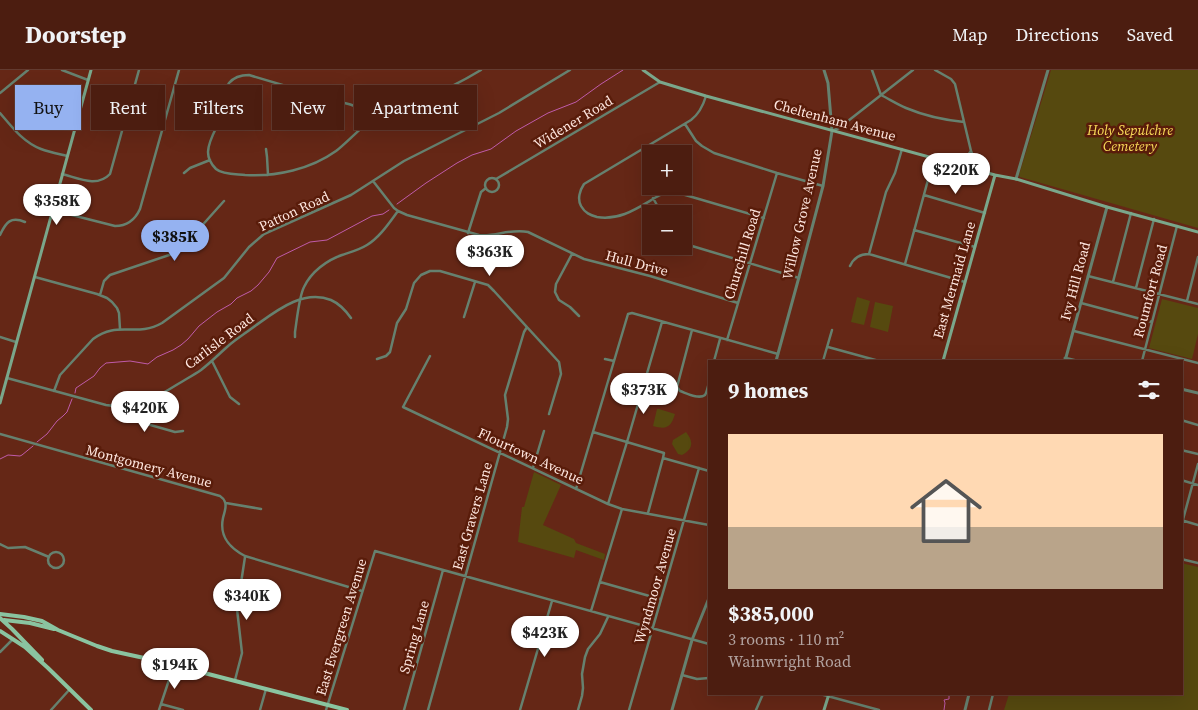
<!DOCTYPE html>
<meta charset="utf-8">
<style>
:root{--surface:#4c1d10;--page:#562a1e;--text:#f1f3f6;--muted:#b2a29f;--line:#633b30;--accent:#95b2f1}
body{margin:0;font-family:"Source Serif 4",serif;background:var(--page);color:var(--text);height:100vh;display:flex;flex-direction:column;font-size:19px;white-space:nowrap}
*{box-sizing:border-box;margin:0}
p{font-size:16px;color:var(--muted)}
.icon{flex:none;width:28px;height:28px;fill:none;stroke:currentColor;stroke-width:2;stroke-linecap:round;stroke-linejoin:round}
.map{position:relative;flex:1;overflow:hidden}
.drawer{position:absolute;left:708px;top:290px;width:475px;height:335px;display:flex;flex-direction:column;background:var(--surface);border-radius:0px;box-shadow:0 5px 20px #0002,0 0 0 1px var(--line)}
.drawer>*{flex:none}
.top-card{position:absolute;left:15px;top:15px;width:475px;height:45px;display:flex;gap:10px}
.tools{position:absolute;left:642px;top:75px;display:grid;gap:10px}
.tools a{display:grid;place-items:center;width:50px;height:50px;border-radius:0px;background:var(--surface);box-shadow:0 5px 20px #0002,0 0 0 1px var(--line);font-size:25px}
.price{position:absolute;translate:-50% -42px;padding:0 11px;border-radius:18px;background:#fff;color:#222;font-size:16px;line-height:32px;filter:drop-shadow(0 1px 2px #0008)}
.price::after{content:'';position:absolute;left:50%;top:30px;width:15px;height:11px;margin-left:-8px;background:inherit;clip-path:polygon(0 0,100% 0,50% 100%)}
.price.selected{background:var(--accent);color:#111}
ul{padding:0;list-style:none}
li{display:grid;align-content:center;gap:10px;height:265px;padding:0 20px}
li span{display:grid;place-items:center;height:155px;border-radius:0px;color:#555}
li>.icon{margin-inline-start:auto}
span .icon{width:90px;height:90px;fill:#fffc;stroke-width:1}
li b{font-size:21px}
h2{display:flex;justify-content:space-between;align-items:center;height:60px;padding:0 20px;font-size:21px}
.tag{padding:0 18px;border-radius:0px;background:var(--surface);box-shadow:0 5px 20px #0002,0 0 0 1px var(--line);font-size:18px;line-height:45px}
.tag.selected{background:var(--accent);color:#111}
header{display:flex;align-items:center;gap:30px;box-sizing:border-box;height:70px;padding:0 25px;background:var(--surface);border-bottom:1px solid var(--line)}
header strong{font-size:24px}
nav{display:flex;gap:28px;margin-inline-start:auto;font-size:18px}
.map>svg:first-child{display:block}
</style>
<header>
<strong>Doorstep</strong>
<nav><a>Map</a><a>Directions</a><a>Saved</a></nav>
</header>
<div class="map">
<svg width="1198" height="640" viewBox="0 0 1198 640">
<rect width="100%" height="100%" fill="#652716"/>
<!-- green -->
<path fill="#56490f" d="M 1051,0 L 1198,0 L 1198,158 L 1020,107 L 1019,105 Z
M 857,227 L 870,231 L 864,255 L 851,252 Z
M 1162,229 L 1198,238 L 1198,264 L 1192,289 L 1149,278 Z
M 875,232 L 893,236 L 888,262 L 870,257 Z
M 657,339 L 659,339 L 675,344 C 671,357 667,360 653,356 Z
M 686,362 C 694,372 693,379 682,385 L 678,384 L 672,374 L 673,370 Z
M 534,402 L 561,415 L 543,455 L 574,469 L 576,473 L 605,484 L 604,490 L 576,480 L 574,488 L 518,472 L 522,437 L 524,437 Z
M 1181,493 L 1198,497 L 1198,640 L 1004,640 L 1009,624 L 1181,624 Z"/>
<g fill="none" stroke-linecap="round" stroke-linejoin="round">
<!-- stream -->
<path stroke="#bf5ba9" stroke-width="1" d="M 397,134 L 426,113 L 457,93 L 472,85 L 491,79 L 516,61 L 548,43 L 576,32 L 601,14 L 623,0
M 75,323 L 76,318 L 94,306 L 100,298 L 106,293 L 130,291 L 148,294 L 157,287 L 173,280 L 181,275 L 188,269 L 199,256 L 217,242 L 231,234 L 237,228 L 251,221 L 258,215 L 269,202 L 277,188 L 310,172 L 327,170 L 372,146 L 383,144 L 389,140
M 37,372 L 47,364 L 57,351 L 63,346 L 67,342 L 72,329
M 0,389 L 8,385 L 20,386 L 22,385 L 33,376
M 944,640 L 945,633 L 944,630 L 949,629 L 949,624"/>
<!-- minor -->
<path stroke="#66816f" stroke-width="2.5" d="M 62,0 L 88,10
M 872,0 L 881,25
M 935,0 L 951,9 L 955,14 L 971,81 L 979,100
M 0,23 L 28,0
M 881,25 C 889,29 897,34 906,38 C 925,46 944,50 964,52
M 706,26 C 703,36 699,44 691,50 L 584,114 C 580,120 577,129 581,136 C 585,143 590,145 597,147 C 622,151 640,136 660,125 L 665,123 L 675,122 L 764,148
M 0,43 C 12,57 23,72 41,79 C 49,82 59,84 67,86
M 373,49 C 362,38 355,35 340,32 L 249,5 C 242,5 234,7 229,13 C 223,21 225,33 223,43 C 219,55 208,69 208,82 C 208,88 211,94 216,99 C 223,105 237,104 245,105 C 276,107 311,99 336,81 C 350,70 362,55 377,47 C 392,39 408,34 423,29 C 443,21 463,11 481,0
M 685,54 L 696,71 L 702,76 L 714,83 L 777,103 L 823,116
M 832,61 L 839,58 L 913,0
M 266,79 L 267,87 L 268,105
M 960,95 L 971,81
M 184,103 L 190,98 L 210,90
M 62,104 C 78,108 97,118 110,104 L 139,0
M485 115a7 7 0 1 1 14 0a7 7 0 1 1-14 0Z
M 496,109 L 660,12
M 373,111 L 394,138 L 398,141 L 407,145 L 479,165 C 495,167 511,158 528,162 L 584,189 L 650,206 L 738,233
M 924,125 L 985,143
M 653,128 L 662,144
M 52,140 L 115,156 C 127,156 135,150 140,139 L 179,0
M 914,160 L 975,177
M 468,163 L 481,122 L 486,118
M 0,165 C 6,152 11,146 25,152
M 684,172 L 692,176 L 799,208
M 572,184 L 556,214 L 555,222 L 559,230 L 570,237 L 579,246
M 869,184 L 886,122 L 895,103 L 902,79
M 905,194 L 934,88
M 850,196 C 854,187 860,184 869,184 L 965,212
M 1088,206 L 1198,234
M 35,207 L 97,224 L 107,228 L 112,232 L 117,238 L 119,243 L 120,259
M 1113,212 L 1131,143
M 1136,218 L 1154,149
M 100,225 L 104,211 L 110,205 L 175,183 L 181,179 L 224,131
M 1187,231 L 1198,187
M 1081,233 L 1152,252
M 464,247 L 475,212
M 692,260 L 677,317 L 680,321 C 686,323 699,330 705,325 C 707,322 708,316 709,312
M 1074,261 L 1198,293
M 0,267 L 16,272
M 295,267 L 295,262 C 297,249 299,227 304,217 C 311,202 327,190 342,185 C 351,182 359,180 367,175 C 380,167 389,153 398,141
M 727,270 L 777,103
M 828,277 L 879,291
M 430,286 L 403,337 L 608,434 L 622,439 L 709,455
M 377,289 L 386,286 L 390,282 L 397,253 L 406,239 L 414,213 L 421,205 L 430,201 L 440,201 L 488,215 L 494,221 L 559,292 L 561,304 L 549,344
M 605,289 L 614,291
M 212,291 L 230,327 L 239,334
M 714,291 L 720,269
M 823,291 L 832,260
M 1142,291 L 1177,156
M 7,308 L 106,335 C 136,340 154,329 178,314 C 186,309 194,305 201,300 C 210,293 218,285 227,277 C 236,269 246,263 255,256 C 276,241 303,219 331,230 C 340,234 346,241 351,248
M 54,321 L 60,305 L 93,269 C 118,250 136,268 162,253 L 224,208 L 249,177 L 264,164 L 351,125 L 404,91 L 499,43 L 570,0
M 126,336 L 128,344 L 133,350 L 175,362 L 183,361
M 1181,350 L 1198,355
M 593,362 L 664,383 L 663,388 L 709,401
M 0,364 L 220,426 C 223,428 224,429 225,432 C 227,437 224,443 223,448 C 219,467 230,478 245,486 L 362,521
M 1181,380 L 1198,384
M 533,398 L 544,361
M 1181,410 L 1198,415
M 576,419 L 628,244 L 632,243 L 778,284
M 226,433 L 261,439
M 608,434 L 627,372 L 662,252
M 648,443 L 663,388
M 1181,450 L 1198,455
M 1181,457 L 1198,394
M 0,474 L 8,478 L 25,477 L 49,487
M48 490a8 8 0 1 1 16 0a8 8 0 1 1-16 0Z
M 1181,489 L 1198,493
M 600,512 L 660,529
M 591,541 L 622,439
M 0,582 L 13,569
M 682,605 L 697,609 L 709,608
M 235,610 L 242,583 L 237,539 L 245,487
M 820,624 L 879,640
M 161,634 L 183,640
M 51,640 L 70,619
M 159,640 L 174,595
M 260,640 L 266,619
M 326,640 L 375,481 L 709,574
M 404,640 L 443,500
M 428,640 L 507,357 L 508,349 L 505,325 L 524,262 L 527,257
M 520,640 L 552,531
M 578,640 L 582,626 L 583,618 L 582,604 L 585,587 L 588,579 L 600,564 L 608,547
M 629,640 L 699,398
M 756,640 L 763,624
M 989,640 L 993,624"/>
<!-- tertiary -->
<path stroke="#66816f" stroke-width="3" d="M 1016,109 L 1048,0
M 1065,288 L 1077,291
M 776,291 L 799,207 L 823,116 L 832,61 L 828,13 L 824,0
M 1065,291 L 1107,137
M 1181,319 L 1198,323
M 672,640 L 692,570 L 709,528
M 965,640 L 969,624"/>
<!-- secondary -->
<path stroke="#7aa78b" stroke-width="3" d="M 643,0 L 660,12 L 706,26 L 995,105 L 1016,109 L 1107,137 L 1198,162
M 943,291 L 995,105
M 0,333 L 91,0
M 824,640 L 829,624"/>
<!-- primary -->
<path stroke="#8ac4a0" stroke-width="4" d="M 0,544 L 24,547 L 42,551 L 58,560 L 97,576 L 112,581 L 158,591 L 347,640
M 0,548 L 12,559 L 42,590
M 4,550 L 30,553 L 54,559
M 0,561 L 25,577 L 48,598 L 91,640"/>
</g>
<g text-anchor="middle" dominant-baseline="central" stroke-width="5" stroke-linejoin="round" paint-order="stroke">
<!-- street labels -->
<g font-size="14" fill="#fee6df" stroke="#591c0a">
<text transform="translate(835 50) rotate(15)">Cheltenham Avenue</text>
<text transform="translate(573 52) rotate(-31)">Widener Road</text>
<text transform="translate(294 141) rotate(-25)">Patton Road</text>
<text transform="translate(802 144) rotate(-77)">Willow Grove Avenue</text>
<text transform="translate(742 184) rotate(-73)">Churchill Road</text>
<text transform="translate(637 193) rotate(15)">Hull Drive</text>
<text transform="translate(954 210) rotate(-74)">East Mermaid Lane</text>
<text transform="translate(1075 211) rotate(-75)">Ivy Hill Road</text>
<text transform="translate(1150 221) rotate(-75)">Roumfort Road</text>
<text transform="translate(219 271) rotate(-37)">Carlisle Road</text>
<text transform="translate(531 386) rotate(25)">Flourtown Avenue</text>
<text transform="translate(149 396) rotate(15)">Montgomery Avenue</text>
<text transform="translate(472 446) rotate(-74)">East Gravers Lane</text>
<text transform="translate(655 516) rotate(-74)">Wyndmoor Avenue</text>
<text transform="translate(341 557) rotate(-73)">East Evergreen Avenue</text>
<text transform="translate(414 567) rotate(-74)">Spring Lane</text>
</g>
<!-- park labels -->
<g font-size="14" font-style="italic" fill="#fadc59" stroke="#591c0a">
<text x="1130" y="60">Holy Sepulchre<tspan x="1130" dy="16">Cemetery</tspan></text>
</g>
</g>
</svg>
<div class="tools">
<a>+</a>
<a>−</a>
</div>
<b class="price" style="left:956px;top:125px">$220K</b>
<b class="price" style="left:57px;top:156px">$358K</b>
<b class="price selected" style="left:175px;top:192px">$385K</b>
<b class="price" style="left:490px;top:207px">$363K</b>
<b class="price" style="left:644px;top:345px">$373K</b>
<b class="price" style="left:145px;top:363px">$420K</b>
<b class="price" style="left:247px;top:551px">$340K</b>
<b class="price" style="left:545px;top:588px">$423K</b>
<b class="price" style="left:175px;top:620px">$194K</b>
<div class="top-card">
<a class="tag selected">Buy</a>
<a class="tag">Rent</a>
<a class="tag">Filters</a>
<a class="tag">New</a>
<a class="tag">Apartment</a>
</div>
<section class="drawer">
<h2>9 homes<svg class="icon" aria-label="filters" viewBox="0 0 24 24"><path d="M4 7h16M4 17h16"/><circle cx="9" cy="7" r="2"/><circle cx="15" cy="17" r="2"/></svg></h2>
<ul>
<li><span style="background:linear-gradient(#ffd9b3 60%,#b9a48a 0)"><svg class="icon" aria-label="home" viewBox="0 0 24 24"><path d="M3 11l9-7 9 7M6 9v11h12V9"/></svg></span><div><b>$385,000</b><p>3 rooms · 110 m²</p><p>Wainwright Road</p></div></li>
</ul>
</section>
</div>
